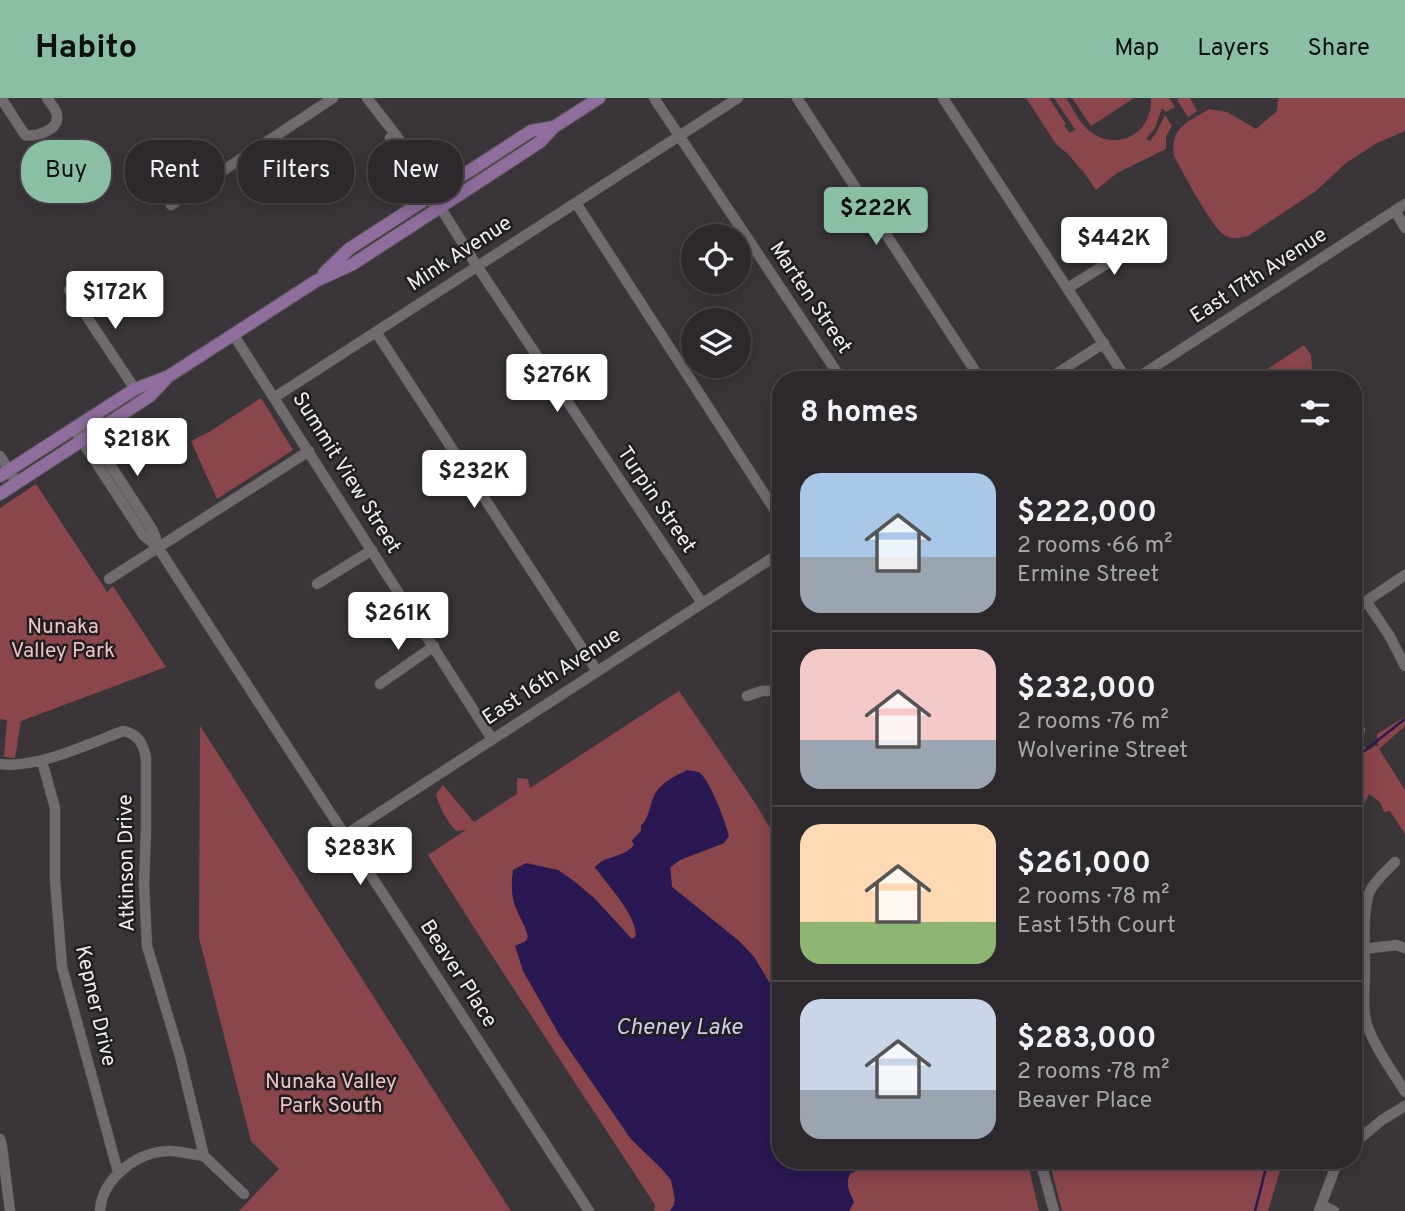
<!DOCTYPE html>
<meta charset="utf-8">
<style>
:root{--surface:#2c282b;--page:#343033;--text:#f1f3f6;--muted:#a6a6a9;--line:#484447;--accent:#8abfa5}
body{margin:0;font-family:Overpass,sans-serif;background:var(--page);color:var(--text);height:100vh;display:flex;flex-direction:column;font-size:26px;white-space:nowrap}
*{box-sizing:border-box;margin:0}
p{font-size:23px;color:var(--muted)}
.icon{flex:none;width:38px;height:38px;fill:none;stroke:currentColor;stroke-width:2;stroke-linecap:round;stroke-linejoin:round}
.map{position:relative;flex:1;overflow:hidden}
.details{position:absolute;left:772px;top:273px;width:590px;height:798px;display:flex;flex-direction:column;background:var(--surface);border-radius:28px;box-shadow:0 4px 18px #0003,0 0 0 2px var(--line)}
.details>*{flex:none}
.hud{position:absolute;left:21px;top:42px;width:646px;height:63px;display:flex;gap:14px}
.controls{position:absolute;left:681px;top:126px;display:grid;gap:14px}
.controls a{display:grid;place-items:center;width:70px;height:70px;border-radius:50%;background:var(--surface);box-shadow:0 4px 18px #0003,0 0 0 2px var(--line);font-size:35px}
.price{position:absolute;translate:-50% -60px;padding:0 16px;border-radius:7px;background:#fff;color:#222;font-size:23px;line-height:46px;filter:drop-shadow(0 2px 4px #0008)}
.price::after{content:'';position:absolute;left:50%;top:42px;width:21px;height:16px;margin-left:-10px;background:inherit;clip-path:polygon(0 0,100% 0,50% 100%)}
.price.selected{background:var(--accent);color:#111}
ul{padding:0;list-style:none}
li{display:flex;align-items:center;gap:21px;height:175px;padding:0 28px}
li+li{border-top:2px solid var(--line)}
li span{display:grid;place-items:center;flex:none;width:196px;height:140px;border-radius:21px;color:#555}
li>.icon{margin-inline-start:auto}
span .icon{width:84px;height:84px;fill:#fffc;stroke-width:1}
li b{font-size:30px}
h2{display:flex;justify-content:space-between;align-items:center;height:84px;padding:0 28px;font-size:30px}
.tag{padding:0 24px;border-radius:28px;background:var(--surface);box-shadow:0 4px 18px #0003,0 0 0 2px var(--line);font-size:24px;line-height:63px}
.tag.selected{background:var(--accent);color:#111}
header{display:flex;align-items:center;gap:42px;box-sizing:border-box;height:98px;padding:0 35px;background:var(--accent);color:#111}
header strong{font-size:33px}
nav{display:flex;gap:38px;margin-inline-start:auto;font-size:24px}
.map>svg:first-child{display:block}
</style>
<header>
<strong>Habito</strong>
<nav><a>Map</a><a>Layers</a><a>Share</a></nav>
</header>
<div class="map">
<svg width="1405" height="1113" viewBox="0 0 1405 1113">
<rect width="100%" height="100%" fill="#3a3539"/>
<!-- green -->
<path fill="#8b464b" d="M 1026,0 L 1049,0 L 1066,26 L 1064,28 L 1070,35 L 1075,31 L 1054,0 L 1066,0 C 1074,12 1080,27 1092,35 C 1121,54 1153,33 1151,0 L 1169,0 L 1175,9 L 1166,14 L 1162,10 L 1155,30 L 1146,41 L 1150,43 L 1156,35 L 1165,17 L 1172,28 L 1166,38 L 1166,51 L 1117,75 L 1096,92 L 1085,76 L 1068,56 L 1056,46 Z
M 1072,0 L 1134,0 L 1091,28 Z
M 1180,0 L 1190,0 L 1197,13 L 1188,19 L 1177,2 Z
M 1278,0 L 1405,0 L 1405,33 L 1377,45 L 1346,65 L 1316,93 L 1248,138 C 1240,140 1233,142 1226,138 C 1212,131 1183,74 1174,58 C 1170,29 1187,25 1209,11 L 1227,14 L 1256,31 L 1277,13 Z
M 1304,247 L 1311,257 L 1312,270 L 1295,282 L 1265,282 L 1261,275 Z
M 261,300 L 293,352 L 217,401 L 191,343 L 209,334 Z
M 36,386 L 107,494 L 113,488 L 166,569 L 21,623 L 15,660 L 4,659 L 7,622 L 0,621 L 0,410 Z
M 679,593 L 755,705 L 780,747 L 780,902 L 754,859 L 739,843 L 672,789 L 670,770 L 680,762 L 724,745 L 655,695 L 647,722 L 641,728 L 641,733 L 632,743 L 634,747 C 624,760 606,758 595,769 C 608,787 636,816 636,838 L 632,841 L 630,839 L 594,800 L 558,772 L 512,778 C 512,790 512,802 517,813 C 521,822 526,829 528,839 L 526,843 L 521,846 L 549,917 L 560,938 L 631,1041 L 662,1071 L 671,1082 L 675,1101 L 674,1107 L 670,1113 L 654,1113 L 655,1107 C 579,990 502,875 428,757 L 466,732 L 456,733 C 447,723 439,709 436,696 L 443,687 L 474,724 L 517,696 L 517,680 L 528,681 L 530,690 Z
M 1405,619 L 1405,628 L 1379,651 L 1405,692 L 1405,736 L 1390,713 L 1384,714 L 1380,704 L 1369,696 L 1353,728 L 1353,649 L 1358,644 L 1369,652 L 1376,647 L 1378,649 L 1377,636 Z
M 200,628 L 511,1113 L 239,1113 L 279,1071 L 251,1043 L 199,840 Z
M 866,1062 L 1027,1062 L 1039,1113 L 849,1113 L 854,1104 C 849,1093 845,1087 850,1076 L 867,1068 Z
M 1049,1062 L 1283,1062 L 1268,1113 L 1062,1113 Z"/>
<!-- water -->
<path fill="#2a1852" d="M 687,672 C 688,672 698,674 699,674 C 710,682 726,725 729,738 L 724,745 L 680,762 L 670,769 L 672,789 L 739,843 L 754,859 L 780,902 L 780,1062 L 866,1062 L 867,1068 L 850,1075 C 845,1087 849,1093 854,1104 L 849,1113 L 670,1113 L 674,1107 L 675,1101 L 671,1082 L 662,1071 L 631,1041 L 560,938 L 523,873 L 515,848 L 526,843 L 528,839 C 526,828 521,822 517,812 C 511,800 511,786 513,772 L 526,765 L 558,772 L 574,783 L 594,800 L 630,839 L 632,841 L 636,838 C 636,816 608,788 595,769 C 605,757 624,760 634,747 L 632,743 L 641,733 L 641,728 C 650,719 649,707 655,696 C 661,684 676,678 687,672 Z"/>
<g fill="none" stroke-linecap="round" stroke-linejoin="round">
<!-- stream -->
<path stroke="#2a1852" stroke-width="2.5" d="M 1353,676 L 1363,654 L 1405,621
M 1255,1113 L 1268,1062"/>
<defs>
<path id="minor" d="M 1,0 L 25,37 C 35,39 57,33 57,20 C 58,13 51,6 47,0
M 367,0 L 396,37 L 436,95 L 440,109 L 477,168 L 702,505
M 654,0 L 842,282
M 797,0 L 981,282
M 943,0 L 1127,282
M 390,40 L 432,104
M 576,105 L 780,420
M 171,107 L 333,0
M 1395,112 L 1405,130
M 1068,190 L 1143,143
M 69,192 L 135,291
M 376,234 L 597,573
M 233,236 L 492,641
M 1047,282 L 1104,245
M 1134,282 L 1405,106
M 275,299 L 738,0
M 83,325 L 152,431 L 156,440 L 157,448 L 589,1113
M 74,331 L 144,438 L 157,448
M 0,358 L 17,385
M 109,481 L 309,353
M 317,486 L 372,452
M 1366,503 L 1389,537 L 1405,568
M 1353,512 L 1405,477
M 380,586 L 434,548
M 747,598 L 762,593 L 780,593
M 1353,622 L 1360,632
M 42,663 L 55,710 L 55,782 L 62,869 L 118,1074
M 0,666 C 37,671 88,646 123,633 C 138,636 143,645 146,660 L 146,732 L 144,787 L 147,848 L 180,958 L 204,1058 L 244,1096
M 345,737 L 780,455
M 1395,764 C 1387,773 1375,782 1370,793 C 1362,811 1365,853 1365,874 C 1365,890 1362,907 1366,923 C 1371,944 1393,974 1405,994
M 1364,851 L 1396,847 L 1405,850
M 0,1041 L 2,1049 L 10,1113
M 1353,1046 L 1382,1022 L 1405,1008
M 1040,1062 L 1054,1113
M 1321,1107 L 1334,1113
M 100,1113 C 102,1080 138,1053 170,1053 C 181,1053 193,1057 204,1058
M 1319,1113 L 1335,1070 L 1341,1062"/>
<path id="major" d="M 324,175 L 349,151 L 531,33 L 554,29
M 0,378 L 135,291 L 169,278 L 316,183 L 353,166 L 540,44 L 554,29 L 599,0
M 0,396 L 150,298 L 166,281"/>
</defs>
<!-- minor casing -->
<use href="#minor" stroke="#575356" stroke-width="11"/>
<!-- major casing -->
<use href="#major" stroke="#575356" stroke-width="14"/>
<!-- minor -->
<use href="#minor" stroke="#706b6f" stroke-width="10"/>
<!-- major -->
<use href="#major" stroke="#8f6d9e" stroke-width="12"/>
</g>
<g text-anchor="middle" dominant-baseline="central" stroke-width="5" stroke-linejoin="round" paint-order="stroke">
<!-- street labels -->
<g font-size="21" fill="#f0edef" stroke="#201e1f">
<text transform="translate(460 156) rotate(-33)">Mink Avenue</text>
<text transform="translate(1259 178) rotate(-33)">East 17th Avenue</text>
<text transform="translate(810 200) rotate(56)">Marten Street</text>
<text transform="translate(346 375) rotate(58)">Summit View Street</text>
<text transform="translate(656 402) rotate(56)">Turpin Street</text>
<text transform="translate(552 579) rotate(-33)">East 16th Avenue</text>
<text transform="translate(127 765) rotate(-91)">Atkinson Drive</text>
<text transform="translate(458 876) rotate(57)">Beaver Place</text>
<text transform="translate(95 908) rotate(77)">Kepner Drive</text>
</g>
<!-- park labels -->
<g font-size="21" fill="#f0c3c4" stroke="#201e1f">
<text x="63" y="529">Nunaka<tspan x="63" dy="24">Valley Park</tspan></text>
<text x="331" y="984">Nunaka Valley<tspan x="331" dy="24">Park South</tspan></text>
</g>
<!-- water labels -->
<g font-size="23" font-style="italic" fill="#d1cbf1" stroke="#201e1f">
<text x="679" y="930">Cheney Lake</text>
</g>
</g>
</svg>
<div class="controls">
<a><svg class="icon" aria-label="locate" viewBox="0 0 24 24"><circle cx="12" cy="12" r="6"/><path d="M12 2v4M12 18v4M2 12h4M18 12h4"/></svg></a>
<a><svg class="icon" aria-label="layers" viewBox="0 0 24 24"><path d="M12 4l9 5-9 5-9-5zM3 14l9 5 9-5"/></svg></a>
</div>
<b class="price selected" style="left:876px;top:149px">$222K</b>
<b class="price" style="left:1114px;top:179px">$442K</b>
<b class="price" style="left:115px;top:233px">$172K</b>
<b class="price" style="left:557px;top:316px">$276K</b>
<b class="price" style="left:137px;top:380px">$218K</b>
<b class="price" style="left:474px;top:412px">$232K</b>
<b class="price" style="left:398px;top:554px">$261K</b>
<b class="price" style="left:360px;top:789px">$283K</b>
<div class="hud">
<a class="tag selected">Buy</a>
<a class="tag">Rent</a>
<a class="tag">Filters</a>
<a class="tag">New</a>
</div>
<section class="details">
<h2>8 homes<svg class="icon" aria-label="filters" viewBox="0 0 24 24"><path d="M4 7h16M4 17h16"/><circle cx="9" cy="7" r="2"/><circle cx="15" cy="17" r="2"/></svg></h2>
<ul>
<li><span style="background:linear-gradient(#a9c7e8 60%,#9aa5b1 0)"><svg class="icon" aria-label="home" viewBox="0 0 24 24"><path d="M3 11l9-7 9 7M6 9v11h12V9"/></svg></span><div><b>$222,000</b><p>2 rooms · 66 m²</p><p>Ermine Street</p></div></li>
<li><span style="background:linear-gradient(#f6c9c9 65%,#9aa5b1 0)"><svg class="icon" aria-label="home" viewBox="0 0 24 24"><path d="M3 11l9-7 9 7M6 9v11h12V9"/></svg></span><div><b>$232,000</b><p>2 rooms · 76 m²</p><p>Wolverine Street</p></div></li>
<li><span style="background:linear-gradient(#ffd9b3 70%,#8fb573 0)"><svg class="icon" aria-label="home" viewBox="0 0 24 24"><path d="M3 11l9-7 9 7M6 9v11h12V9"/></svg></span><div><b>$261,000</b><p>2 rooms · 78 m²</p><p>East 15th Court</p></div></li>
<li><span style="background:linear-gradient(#c9d6e8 65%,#9aa5b1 0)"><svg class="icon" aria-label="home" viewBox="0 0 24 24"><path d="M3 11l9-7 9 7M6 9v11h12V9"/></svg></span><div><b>$283,000</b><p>2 rooms · 78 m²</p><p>Beaver Place</p></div></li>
</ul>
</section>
</div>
